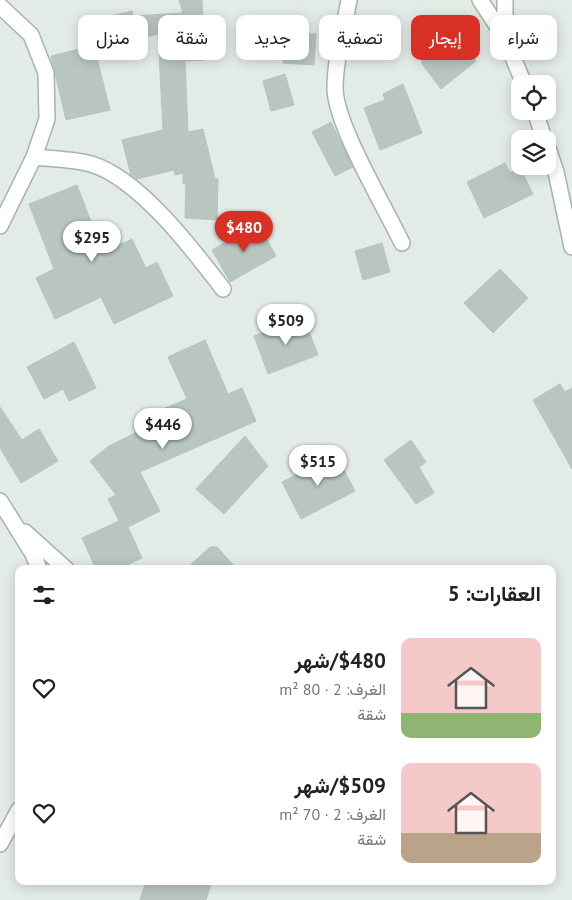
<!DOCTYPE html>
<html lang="ar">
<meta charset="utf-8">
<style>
:root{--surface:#fff;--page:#f6f6f6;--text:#222;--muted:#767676;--accent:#d93025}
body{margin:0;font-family:"PT Sans",Vazirmatn,sans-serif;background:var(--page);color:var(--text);direction:rtl;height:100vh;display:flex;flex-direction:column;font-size:19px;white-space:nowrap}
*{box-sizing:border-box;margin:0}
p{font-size:16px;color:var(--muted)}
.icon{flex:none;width:28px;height:28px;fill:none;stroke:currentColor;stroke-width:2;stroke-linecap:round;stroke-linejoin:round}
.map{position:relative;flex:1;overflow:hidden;direction:ltr}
.panel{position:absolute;left:15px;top:565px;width:541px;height:320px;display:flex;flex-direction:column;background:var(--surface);border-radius:10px;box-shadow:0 2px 12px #0003;direction:rtl}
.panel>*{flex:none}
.banner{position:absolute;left:15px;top:15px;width:542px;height:45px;direction:rtl;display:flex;gap:10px}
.buttons{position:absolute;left:511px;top:75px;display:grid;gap:10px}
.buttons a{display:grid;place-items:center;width:45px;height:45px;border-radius:10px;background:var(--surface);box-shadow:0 2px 12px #0003;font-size:25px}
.price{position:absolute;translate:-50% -42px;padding:0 11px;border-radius:18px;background:#fff;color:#222;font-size:16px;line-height:32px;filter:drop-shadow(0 1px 2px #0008)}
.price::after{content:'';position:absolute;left:50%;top:30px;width:15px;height:11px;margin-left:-8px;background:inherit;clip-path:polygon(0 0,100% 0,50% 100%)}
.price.on{background:var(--accent);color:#fff}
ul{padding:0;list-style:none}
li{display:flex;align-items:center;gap:15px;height:125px;padding:0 15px}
li span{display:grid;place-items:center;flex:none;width:140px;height:100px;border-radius:10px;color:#555}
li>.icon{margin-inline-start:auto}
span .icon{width:60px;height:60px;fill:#fffc;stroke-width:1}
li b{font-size:21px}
h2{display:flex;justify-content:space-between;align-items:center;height:60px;padding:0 15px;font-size:21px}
.tag{padding:0 18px;border-radius:10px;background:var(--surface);box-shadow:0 2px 12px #0003;font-size:18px;line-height:45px}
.tag.on{background:var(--accent);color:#fff}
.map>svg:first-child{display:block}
</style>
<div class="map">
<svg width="572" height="900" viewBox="0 0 572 900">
<rect width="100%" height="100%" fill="#e3ebe7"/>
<!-- building -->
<path fill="#b9c6c0" stroke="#b6c4be" d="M 179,0 L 202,0 L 205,60 L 185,61 L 188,132 L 203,129 L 215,179 L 218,179 L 217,220 L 185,218 L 186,184 L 183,184 L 183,173 L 175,175 L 174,170 L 137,179 L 131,175 L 122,140 L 163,130 L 158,34 L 95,50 L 110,110 L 83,116 L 66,120 L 51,56 L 88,47 L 82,23 L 132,11 L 133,16 L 183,13 Z
M 453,32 L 476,61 L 441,89 L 422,64 L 422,57 Z
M 284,33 L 316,34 L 314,65 L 283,63 Z
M 285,74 L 294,105 L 271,111 L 263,81 Z
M 403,84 L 422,133 L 380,150 L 364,108 L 385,100 L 383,94 Z
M 331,122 L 353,167 L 335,176 L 312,132 Z
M 505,163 L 510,173 L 520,168 L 533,194 L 484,218 L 467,182 Z
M 77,185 L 103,253 L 132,239 L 146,268 L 157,262 L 173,296 L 114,324 L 101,297 L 55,319 L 36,278 L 54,269 L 29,204 Z
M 258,224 L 276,256 L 230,282 L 212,250 Z
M 382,243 L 390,272 L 363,280 L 355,251 Z
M 500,269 L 528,298 L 493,333 L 464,303 Z
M 304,318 L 318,355 L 268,374 L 254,336 Z
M 205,340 L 228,394 L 242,388 L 256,421 L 140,472 L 160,511 L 128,527 L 142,558 L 118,569 L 96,569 L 82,538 L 119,521 L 108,499 L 116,495 L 90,461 L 109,446 L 155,423 L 151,414 L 187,399 L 168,357 Z
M 74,342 L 96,388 L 69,401 L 63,389 L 44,399 L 27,367 Z
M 560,384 L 565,392 L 572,388 L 572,469 L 533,400 Z
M 0,407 L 22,440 L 39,429 L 58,461 L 21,483 L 0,448 Z
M 245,436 L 268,466 L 224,514 L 196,489 Z
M 411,440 L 426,462 L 419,467 L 434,493 L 416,504 L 384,460 Z
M 336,455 L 355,491 L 301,519 L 282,482 Z
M 210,547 L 217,547 L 237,569 L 186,569 Z
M 146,881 L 212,881 L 206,900 L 140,900 Z"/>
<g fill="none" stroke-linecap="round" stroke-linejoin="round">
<defs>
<path id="street" d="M 349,0 C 344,28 335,59 335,88 C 335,124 385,207 402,243
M 480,0 L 505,38 L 524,84
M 0,6 L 31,35 L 46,73 L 47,119 L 34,157 L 0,226
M 505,38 L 505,0
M 535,111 L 544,139
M 548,148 L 556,172 L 572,247
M 34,157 C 52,159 74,159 91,164 C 139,178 194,251 223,289
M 0,501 L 33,554 L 39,569
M 25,532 L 66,569
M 0,844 L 19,810"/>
</defs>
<!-- street casing -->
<use href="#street" stroke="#a6b3ae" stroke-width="18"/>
<!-- street -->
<use href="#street" stroke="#fff" stroke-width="15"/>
</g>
</svg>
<div class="buttons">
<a><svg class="icon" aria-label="locate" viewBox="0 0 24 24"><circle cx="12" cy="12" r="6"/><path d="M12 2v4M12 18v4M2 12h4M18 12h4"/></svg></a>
<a><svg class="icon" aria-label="layers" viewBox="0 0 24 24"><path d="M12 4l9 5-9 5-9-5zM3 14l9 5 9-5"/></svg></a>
</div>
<b class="price on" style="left:244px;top:253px">$480</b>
<b class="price" style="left:92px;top:263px">$295</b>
<b class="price" style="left:286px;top:346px">$509</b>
<b class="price" style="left:163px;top:450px">$446</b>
<b class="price" style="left:318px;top:487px">$515</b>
<div class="banner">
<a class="tag">شراء</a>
<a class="tag on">إيجار</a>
<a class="tag">تصفية</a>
<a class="tag">جديد</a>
<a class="tag">شقة</a>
<a class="tag">منزل</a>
</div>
<section class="panel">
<h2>العقارات: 5<svg class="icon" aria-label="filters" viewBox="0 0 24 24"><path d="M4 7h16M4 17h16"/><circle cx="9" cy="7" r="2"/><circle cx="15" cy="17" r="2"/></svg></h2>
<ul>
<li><span style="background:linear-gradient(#f6c9c9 75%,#8fb573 0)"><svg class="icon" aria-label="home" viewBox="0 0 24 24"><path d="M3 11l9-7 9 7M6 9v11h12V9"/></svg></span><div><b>$480/شهر</b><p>الغرف: 2 · 80 m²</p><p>شقة</p></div><svg class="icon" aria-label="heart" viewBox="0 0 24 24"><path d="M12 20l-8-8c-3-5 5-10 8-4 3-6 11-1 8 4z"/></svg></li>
<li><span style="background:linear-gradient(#f6c9c9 70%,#b9a48a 0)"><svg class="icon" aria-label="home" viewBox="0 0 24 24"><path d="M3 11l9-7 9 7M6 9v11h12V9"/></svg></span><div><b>$509/شهر</b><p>الغرف: 2 · 70 m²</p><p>شقة</p></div><svg class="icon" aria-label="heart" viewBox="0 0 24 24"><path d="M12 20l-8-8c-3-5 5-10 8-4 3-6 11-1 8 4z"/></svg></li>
</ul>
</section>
</div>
